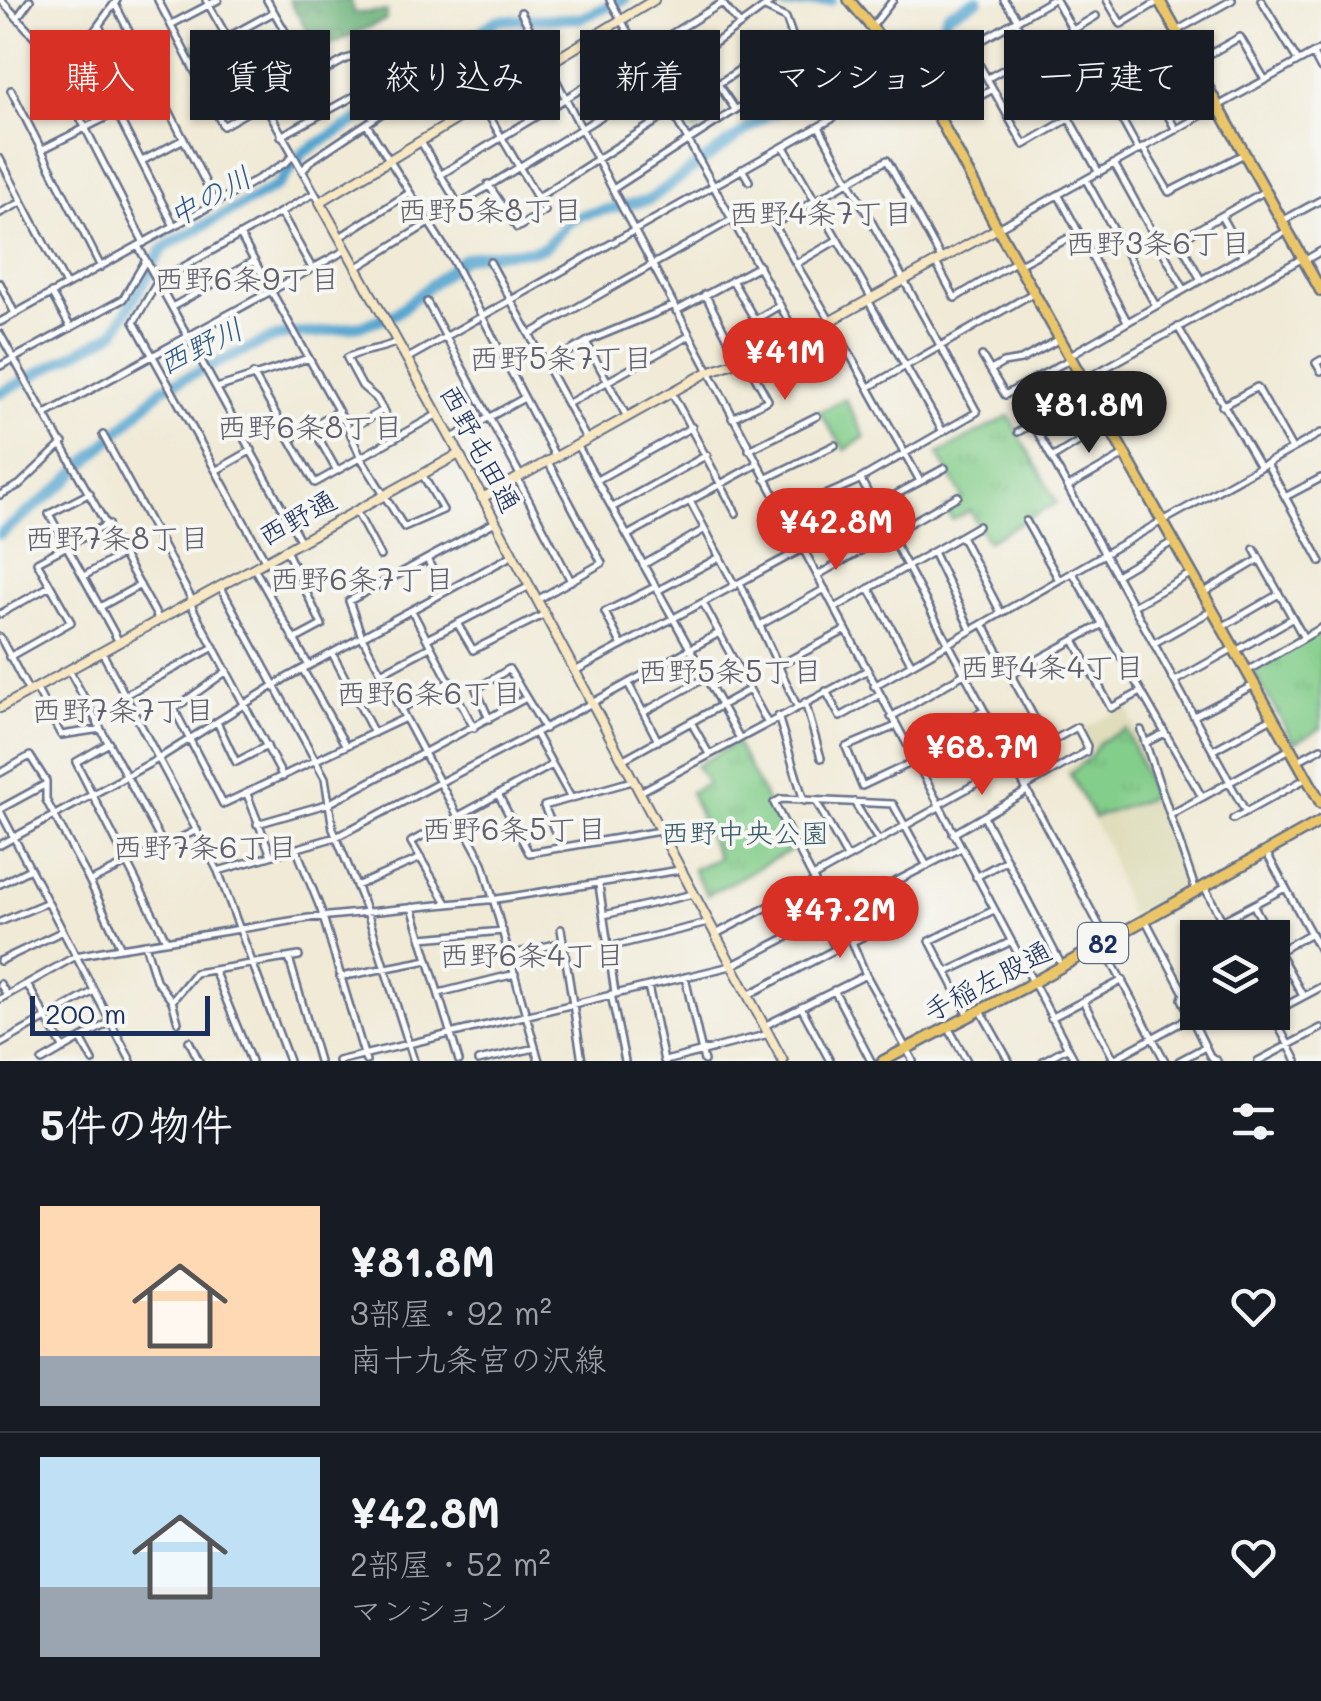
<!DOCTYPE html>
<html lang="ja">
<meta charset="utf-8">
<style>
:root{--surface:#171b24;--page:#20242c;--text:#f1f3f6;--muted:#9ea1a6;--line:#363941;--accent:#d93025}
body{margin:0;font-family:Mali,"Klee One",sans-serif;background:var(--page);color:var(--text);height:100vh;display:flex;flex-direction:column;font-size:38px;white-space:nowrap}
*{box-sizing:border-box;margin:0}
p{font-size:32px;color:var(--muted)}
.icon{flex:none;width:55px;height:55px;fill:none;stroke:currentColor;stroke-width:2;stroke-linecap:round;stroke-linejoin:round}
.map{position:relative;height:1061px;overflow:hidden}
.details{display:flex;flex-direction:column;background:var(--surface);flex:1}
.details>*{flex:none}
.banner{position:absolute;left:30px;top:30px;width:1262px;height:90px;display:flex;gap:20px}
.buttons{position:absolute;left:1180px;top:920px;display:grid;gap:20px}
.buttons a{display:grid;place-items:center;width:110px;height:110px;border-radius:0px;background:var(--surface);box-shadow:0 2px 8px #0004;font-size:50px}
.scale{position:absolute;left:30px;bottom:25px;width:180px;box-sizing:border-box;padding-left:10px;border:5px solid #1b2f5e;border-top:0;font-size:28px;line-height:35px;white-space:nowrap;color:#1b2f5e;-webkit-text-stroke:8px #f6f6f2;paint-order:stroke}
.price{position:absolute;translate:-50% -85px;padding:0 22px;border-radius:35px;background:var(--accent);color:#fff;font-size:32px;line-height:65px;filter:drop-shadow(0 2px 5px #0008)}
.price::after{content:'';position:absolute;left:50%;top:60px;width:30px;height:22px;margin-left:-15px;background:inherit;clip-path:polygon(0 0,100% 0,50% 100%)}
.price.selected{background:#222;color:#fff}
ul{padding:0;list-style:none}
li{display:flex;align-items:center;gap:30px;height:250px;padding:0 40px}
li+li{border-top:2px solid var(--line)}
li span{display:grid;place-items:center;flex:none;width:280px;height:200px;border-radius:0px;color:#555}
li>.icon{margin-inline-start:auto}
span .icon{width:120px;height:120px;fill:#fffc;stroke-width:1}
li b{font-size:42px}
h2{display:flex;justify-content:space-between;align-items:center;height:120px;padding:0 40px;font-size:42px}
.tag{padding:0 35px;border-radius:0px;background:var(--surface);box-shadow:0 2px 8px #0004;font-size:35px;line-height:90px}
.tag.selected{background:var(--accent);color:#fff}
.map>svg:first-child{display:block}
</style>
<div class="map">
<svg width="1321" height="1061" viewBox="0 0 1321 1061">
<defs>
<pattern id="forest-crowns" width="20" height="18" patternUnits="userSpaceOnUse" patternTransform="scale(2.5)"><rect width="20" height="18" fill="#6bb177"/><path d="M2 6a3 3 0 1 1 6 0M12 15a3 3 0 1 1 6 0" fill="none" stroke="#579065"/></pattern>
<pattern id="park-tufts" width="24" height="20" patternUnits="userSpaceOnUse" patternTransform="scale(2.5)"><rect width="24" height="20" fill="#84ce8b"/><path d="M3 7l-1-3M5 7V3M7 7l1-3M15 17l-1-3M17 17v-4M19 17l1-3" fill="none" stroke="#71b17a"/></pattern>
</defs>
<rect width="100%" height="100%" fill="#f6f6f2"/>
<filter id="ink" filterUnits="userSpaceOnUse"><feTurbulence type="fractalNoise" baseFrequency=".01" numOctaves="2"/><feDisplacementMap in="SourceGraphic" scale="20" xChannelSelector="R" yChannelSelector="G"/><feConvolveMatrix kernelMatrix="1 2 1 2 8 2 1 2 1" color-interpolation-filters="sRGB"/></filter>
<filter id="wash" filterUnits="userSpaceOnUse"><feTurbulence type="fractalNoise" baseFrequency=".0048" numOctaves="4" result="noise"/><feDisplacementMap in="SourceGraphic" scale="40" xChannelSelector="R" yChannelSelector="G"/><feGaussianBlur stdDeviation="2.25" result="paint"/><feColorMatrix in="noise" values="0 0 0 0 0 0 0 0 0 0 0 0 0 0 0 0 0 1.4 0 .05"/><feComposite in="paint" operator="in"/></filter>
<g filter="url(#wash)">
<rect width="100%" height="100%" fill="#f0ead6"/>
<!-- built -->
<path fill="#dfddbb" d="M 1128,706 L 1191,882 L 1129,916 L 1107,846 L 1064,769 L 1087,756 L 1091,749 L 1083,729 Z"/>
<!-- green -->
<path fill="#84ce8b" stroke="#507e74" stroke-width="2.5" d="M 845,399 L 865,437 L 845,450 L 819,412 Z"/>
<!-- forest -->
<path fill="url(#forest-crowns)" stroke="#43706a" stroke-width="2.5" d="M 289,0 L 351,0 L 354,13 L 387,11 L 386,20 L 318,50 Z"/>
<!-- park -->
<path fill="url(#park-tufts)" stroke="#507e74" stroke-width="2.5" d="M 217,33 L 236,67 L 206,81 L 189,48 Z
M 696,83 L 718,117 L 694,133 L 671,98 Z
M 1009,416 L 1057,503 L 987,541 L 970,511 L 952,520 L 945,509 L 963,498 L 938,454 Z
M 1321,631 L 1321,728 L 1294,743 L 1253,670 Z
M 1126,729 L 1151,791 L 1148,799 L 1094,818 L 1070,774 L 1090,757 L 1100,742 Z
M 736,743 L 793,849 L 707,895 L 693,869 L 718,858 L 690,792 L 707,783 L 696,766 Z"/>
<g fill="none" stroke-linecap="round" stroke-linejoin="round">
<!-- river -->
<path stroke="#54a5cf" stroke-width="11" d="M 772,0 L 785,5 L 831,0
M 0,393 L 107,337 L 116,330 L 162,250 L 170,244 L 277,186 L 304,152 L 383,105 L 488,26 L 498,20 L 581,18 L 624,0
M 0,534 L 64,484 L 163,388 L 265,341 L 286,334 L 316,333 L 363,325 L 395,314 L 463,259 L 477,255 L 535,250 L 545,247 L 570,221 L 582,215 L 649,200 L 766,116 L 846,90 L 910,55 L 938,35 L 948,14 L 978,0"/>
</g>
</g>
<g filter="url(#ink)">
<g fill="none" stroke-linecap="round" stroke-linejoin="round">
<defs>
<path id="street" d="M 1,0 L 44,47 L 144,243
M 158,0 L 223,126 L 263,103
M 206,0 L 320,202
M 267,0 L 312,78
M 610,0 L 798,338
M 1004,0 L 1018,20
M 1056,0 L 1139,151
M 1107,0 L 1121,24 L 1159,1
M 1261,0 L 1298,61
M 115,4 L 216,203
M 521,12 L 624,211
M 17,18 L 30,0
M 1015,21 L 1099,173
M 172,24 L 218,0
M 99,26 L 122,70
M 871,28 L 893,0
M 1073,30 L 1096,16
M 1178,30 L 1232,0
M 228,37 L 274,12
M 83,46 L 174,226
M 970,48 L 1024,145 L 1070,118
M 1313,54 L 1321,69
M 1091,63 L 1127,42 L 1176,130
M 1194,63 L 1240,37 L 1265,80
M 246,71 L 293,45
M 60,78 L 117,0
M 988,78 L 1033,53
M 913,80 L 1052,0
M 102,81 L 143,59
M 11,90 L 101,267
M 482,104 L 545,211 L 517,228 L 488,184
M 264,105 L 346,59 L 392,46 L 404,51 L 452,122
M 735,109 L 718,84 L 754,60 L 795,45
M 1006,110 L 1051,86
M 940,118 L 993,89
M 367,125 L 452,259 L 555,456
M 281,136 L 382,81 L 374,51
M 421,142 L 458,204
M 784,147 L 871,297
M 1143,148 L 1169,192 L 1244,154
M 41,150 L 159,91
M 0,159 L 66,285
M 142,161 L 184,139
M 1115,165 L 1184,289
M 742,169 L 749,181
M 302,172 L 309,162 L 427,83
M 440,175 L 722,3 L 740,25
M 1086,180 L 1156,306
M 613,189 L 757,96 L 807,77 L 786,18 L 765,8
M 1059,196 L 1127,321
M 537,198 L 671,112
M 624,211 L 1075,1061
M 0,213 L 22,202
M 281,213 L 312,268
M 1221,216 L 1243,256
M 1282,221 L 1321,200
M 998,228 L 1321,49
M 241,237 L 349,430 L 361,458 L 404,527 L 443,510 L 422,474
M 340,237 L 409,193
M 138,246 L 300,540
M 1304,261 L 1321,251
M 490,262 L 587,440
M 936,263 L 955,298 L 1015,262
M 796,264 L 774,224 L 887,160 L 942,260
M 1020,264 L 1078,233
M 356,268 L 689,62 L 774,0
M 732,280 L 755,320 L 780,305
M 1201,280 L 1179,240 L 1265,191
M 0,283 L 15,314
M 51,293 L 71,328
M 705,294 L 740,362
M 427,302 L 520,475
M 869,302 L 943,432
M 172,307 L 254,261
M 676,311 L 759,266
M 0,322 L 246,186 L 287,162 L 292,156
M 831,322 L 796,264 L 837,240
M 832,322 L 920,481
M 1178,327 L 1260,467
M 0,334 L 158,618
M 530,334 L 733,219
M 586,342 L 627,417
M 1070,355 L 1287,231
M 982,356 L 1005,395 L 1069,360
M 408,358 L 832,119
M 1321,360 L 1316,363 L 1321,371
M 545,365 L 590,340 L 673,306
M 0,366 L 123,299 L 146,260
M 991,370 L 1003,363 L 1021,360 L 1058,340
M 253,374 L 315,483 L 438,414
M 1084,380 L 1303,258
M 869,387 L 1033,293
M 217,388 L 309,358
M 672,393 L 736,513
M 569,403 L 689,336
M 1222,406 L 1257,387 L 1292,449
M 383,410 L 376,398 L 362,386 L 347,358 C 362,349 380,351 396,342
M 46,414 L 346,250
M 732,418 L 768,400 L 746,360
M 1033,424 L 1230,782
M 312,426 L 337,471
M 349,430 L 383,410 L 397,437
M 1018,432 L 1089,391
M 103,435 L 192,600
M 452,438 L 524,398
M 290,439 L 338,411
M 577,445 L 739,737
M 749,450 L 817,416
M 1052,458 L 1109,423
M 1267,464 L 1321,562
M 217,470 L 252,450
M 517,478 L 571,581
M 765,479 L 835,445
M 597,480 L 692,427
M 861,480 L 1107,940
M 1068,487 L 1126,454
M 90,493 L 49,514 L 119,642
M 0,495 L 19,485 L 63,443
M 1285,497 L 1321,478
M 690,501 L 735,586
M 875,506 L 945,468
M 613,507 L 707,455
M 356,511 L 380,556
M 784,513 L 855,482 L 977,412 L 819,127
M 1026,521 L 1059,580
M 1163,521 L 1321,433
M 495,522 L 349,601 L 362,637 L 483,863 L 539,1061
M 628,535 L 757,464
M 961,536 L 1001,613
M 1254,549 L 1304,638
M 286,550 L 322,625 L 294,640
M 933,552 L 971,630
M 427,559 L 444,592
M 265,560 L 134,322 L 158,281 L 315,193
M 643,565 L 705,529
M 254,568 L 309,666
M 1073,573 L 1202,797
M 1118,574 L 1174,541
M 818,575 L 958,496
M 84,576 L 124,553
M 740,583 L 797,706
M 220,586 L 325,778 L 333,829 L 367,912 L 414,1061
M 869,588 L 911,663
M 657,591 L 720,557
M 1203,593 L 1260,559
M 537,600 L 602,563 L 547,460
M 190,603 L 283,777
M 703,603 L 767,722
M 1135,605 L 1192,573
M 100,607 L 140,585
M 835,608 L 978,526
M 412,611 L 474,728
M 0,614 L 50,586
M 457,623 L 473,650 L 545,614
M 983,624 L 1048,743
M 760,625 L 825,589
M 1222,627 L 1279,594
M 0,637 L 28,690
M 427,639 L 530,586
M 1074,640 L 1111,708 L 1139,693
M 1156,642 L 1213,610
M 622,646 L 605,612 L 655,587
M 1236,651 L 1293,618
M 102,652 L 218,871 L 289,1061
M 332,653 L 374,733
M 9,657 L 71,622 L 37,562 L 108,524
M 778,666 L 846,630
M 69,670 L 164,846
M 303,670 L 346,746
M 227,671 L 174,709 L 223,804 L 405,718
M 575,671 L 804,548
M 1247,671 L 1321,628
M 381,673 L 430,647
M 1012,674 L 1101,625
M 1177,680 L 1234,648
M 628,683 L 658,741
M 874,686 L 1162,521
M 36,688 L 61,735 L 101,729
M 826,691 L 840,717 L 879,695
M 125,695 L 214,647
M 805,702 L 821,758
M 592,703 L 719,633
M 401,709 L 449,682
M 644,712 L 707,677
M 1196,715 L 1254,685
M 778,716 L 804,801
M 891,717 L 964,674
M 489,719 L 476,689 L 509,669 L 545,729
M 217,722 L 236,762 L 267,746
M 691,722 L 709,754
M 896,726 L 846,747 L 862,786 L 915,761
M 951,729 L 979,782
M 1141,730 L 1196,891
M 536,735 L 571,798
M 109,743 L 76,762 L 166,940
M 1145,743 L 1165,733
M 1215,749 L 1272,718
M 910,752 L 983,711
M 622,760 L 749,690
M 1297,761 L 1321,748
M 0,773 L 30,756 L 46,781 L 46,800 L 90,882 L 121,948
M 1229,782 L 1246,812
M 640,792 L 866,671
M 247,794 L 271,855
M 498,794 L 529,853 L 660,831
M 854,802 L 878,840
M 817,803 L 847,857
M 938,805 L 1077,727 L 1087,746 L 1086,752 L 1025,787
M 0,809 L 46,784
M 0,811 L 131,1061
M 1170,815 L 1290,749
M 984,817 L 1061,964
M 1233,819 L 1307,778
M 257,824 L 330,803 L 526,698
M 953,834 L 1027,791
M 0,845 L 158,759 L 286,678 L 513,555
M 296,848 L 321,910 L 366,1061
M 562,848 L 544,806 L 632,781
M 1266,852 L 1321,952
M 218,871 L 336,837 L 592,703
M 813,877 L 939,807
M 976,877 L 1007,860
M 91,881 L 197,830
M 0,884 L 30,869
M 599,885 L 615,993
M 356,886 L 421,858
M 1204,886 L 1231,938
M 447,903 L 411,842 L 552,765
M 1254,906 L 1271,938
M 412,907 L 459,1061
M 604,915 L 693,894
M 1145,919 L 1184,993 L 1182,999 L 1210,1056 L 1217,1061
M 1222,921 L 1285,888
M 0,922 L 48,902
M 561,929 L 582,1061
M 716,934 L 815,882 L 774,803 L 781,799 L 893,804 L 927,866
M 422,938 L 503,931
M 1272,940 L 1303,996
M 145,944 L 156,980 L 172,1001 L 178,1022
M 1103,946 L 1165,1061
M 609,947 L 708,923
M 510,955 L 563,942
M 1272,955 L 1311,933
M 289,958 L 319,1061
M 0,961 L 63,931
M 214,970 L 251,1061
M 947,972 L 1010,942
M 866,975 L 913,1061
M 340,977 L 428,960
M 685,977 L 704,1061
M 0,984 L 7,995
M 27,984 L 64,1049
M 648,986 L 664,1061
M 834,990 L 871,1061
M 439,993 L 515,974
M 611,994 L 625,1061
M 748,995 L 836,949 L 821,920
M 0,999 L 76,956 L 108,950 L 309,918 L 497,899 L 680,870
M 172,1001 L 195,973 L 299,956
M 1083,1001 L 1114,1059
M 801,1007 L 830,1061
M 981,1011 L 1009,1061
M 1271,1012 L 1297,1061
M 1272,1013 L 1321,987
M 969,1016 L 930,941 L 994,910
M 1051,1018 L 1123,980
M 766,1025 L 866,975 L 852,942 L 910,914 L 895,883
M 949,1029 L 967,1061
M 81,1039 L 93,1061
M 189,1041 L 199,1061
M 0,1044 L 94,991
M 42,1061 L 110,1022
M 338,1061 L 731,966 L 961,848
M 478,1061 L 535,1048
M 665,1061 L 769,1034
M 1043,1061 L 1068,1047
M 1110,1061 L 1191,1017
M 1179,1061 L 1205,1047
M 1258,1061 L 1321,1028"/>
<path id="secondary" d="M 654,0 L 320,202 L 454,444 L 783,1061
M 482,498 L 708,372 L 791,343 L 998,228
M 0,708 L 459,454"/>
<path id="primary" d="M 849,0 L 897,58 L 936,112 L 993,220 L 1321,803
M 1159,0 L 1321,291
M 883,1061 L 1025,987 L 1321,821"/>
</defs>
<!-- street casing -->
<use href="#street" stroke="#667088" stroke-width="10"/>
<!-- secondary casing -->
<use href="#secondary" stroke="#667088" stroke-width="12"/>
<!-- primary casing -->
<use href="#primary" stroke="#667088" stroke-width="14"/>
<!-- street -->
<use href="#street" stroke="#fff" stroke-width="5"/>
<!-- secondary -->
<use href="#secondary" stroke="#f7e8c3" stroke-width="8"/>
<!-- primary -->
<use href="#primary" stroke="#ebc669" stroke-width="9"/>
</g>
</g>
<g text-anchor="middle" dominant-baseline="central" stroke-width="8" stroke-linejoin="round" paint-order="stroke">
<!-- shield labels -->
<rect fill="#f6f6f2" stroke="#5d6b8a" stroke-width="2.5" x="1078" y="923" width="50" height="40" rx="8"/>
<g font-size="25" font-weight="bold" fill="#1b2f5e">
<text x="1103" y="943">82</text>
</g>
<!-- street labels -->
<g font-size="28" fill="#1b2f5e" stroke="#f6f6f2">
<text transform="translate(481 448) rotate(62)">西野屯田通</text>
<text transform="translate(297 517) rotate(-29)">西野通</text>
<text transform="translate(987 980) rotate(-28)">手稲左股通</text>
</g>
<!-- park labels -->
<g font-size="28" fill="#355769" stroke="#f6f6f2">
<text x="745" y="832">西野中央公園</text>
</g>
<!-- water labels -->
<g font-size="30" font-style="italic" fill="#2f5886" stroke="#f6f6f2">
<text transform="translate(209 195) rotate(-29)">中の川</text>
<text transform="translate(200 345) rotate(-26)">西野川</text>
</g>
<!-- neighbourhood labels -->
<g font-size="30" fill="#625f6d" stroke="#f6f6f2">
<text x="490" y="209">西野5条8丁目</text>
<text x="821" y="212">西野4条7丁目</text>
<text x="1158" y="242">西野3条6丁目</text>
<text x="247" y="278">西野6条9丁目</text>
<text x="561" y="357">西野5条7丁目</text>
<text x="310" y="426">西野6条8丁目</text>
<text x="117" y="537">西野7条8丁目</text>
<text x="362" y="578">西野6条7丁目</text>
<text x="1052" y="666">西野4条4丁目</text>
<text x="730" y="670">西野5条5丁目</text>
<text x="429" y="692">西野6条6丁目</text>
<text x="123" y="709">西野7条7丁目</text>
<text x="514" y="828">西野6条5丁目</text>
<text x="205" y="846">西野7条6丁目</text>
<text x="532" y="954">西野6条4丁目</text>
</g>
</g>
</svg>
<div class="buttons">
<a><svg class="icon" aria-label="layers" viewBox="0 0 24 24"><path d="M12 4l9 5-9 5-9-5zM3 14l9 5 9-5"/></svg></a>
</div>
<div class="scale">200 m</div>
<b class="price" style="left:785px;top:403px">¥41M</b>
<b class="price selected" style="left:1089px;top:456px">¥81.8M</b>
<b class="price" style="left:836px;top:573px">¥42.8M</b>
<b class="price" style="left:982px;top:798px">¥68.7M</b>
<b class="price" style="left:840px;top:961px">¥47.2M</b>
<div class="banner">
<a class="tag selected">購入</a>
<a class="tag">賃貸</a>
<a class="tag">絞り込み</a>
<a class="tag">新着</a>
<a class="tag">マンション</a>
<a class="tag">一戸建て</a>
</div>
</div>
<section class="details">
<h2>5件の物件<svg class="icon" aria-label="filters" viewBox="0 0 24 24"><path d="M4 7h16M4 17h16"/><circle cx="9" cy="7" r="2"/><circle cx="15" cy="17" r="2"/></svg></h2>
<ul>
<li><span style="background:linear-gradient(#ffd9b3 75%,#9aa5b1 0)"><svg class="icon" aria-label="home" viewBox="0 0 24 24"><path d="M3 11l9-7 9 7M6 9v11h12V9"/></svg></span><div><b>¥81.8M</b><p>3部屋 · 92 m²</p><p>南十九条宮の沢線</p></div><svg class="icon" aria-label="heart" viewBox="0 0 24 24"><path d="M12 20l-8-8c-3-5 5-10 8-4 3-6 11-1 8 4z"/></svg></li>
<li><span style="background:linear-gradient(#bfe0f5 65%,#9aa5b1 0)"><svg class="icon" aria-label="home" viewBox="0 0 24 24"><path d="M3 11l9-7 9 7M6 9v11h12V9"/></svg></span><div><b>¥42.8M</b><p>2部屋 · 52 m²</p><p>マンション</p></div><svg class="icon" aria-label="heart" viewBox="0 0 24 24"><path d="M12 20l-8-8c-3-5 5-10 8-4 3-6 11-1 8 4z"/></svg></li>
</ul>
</section>
